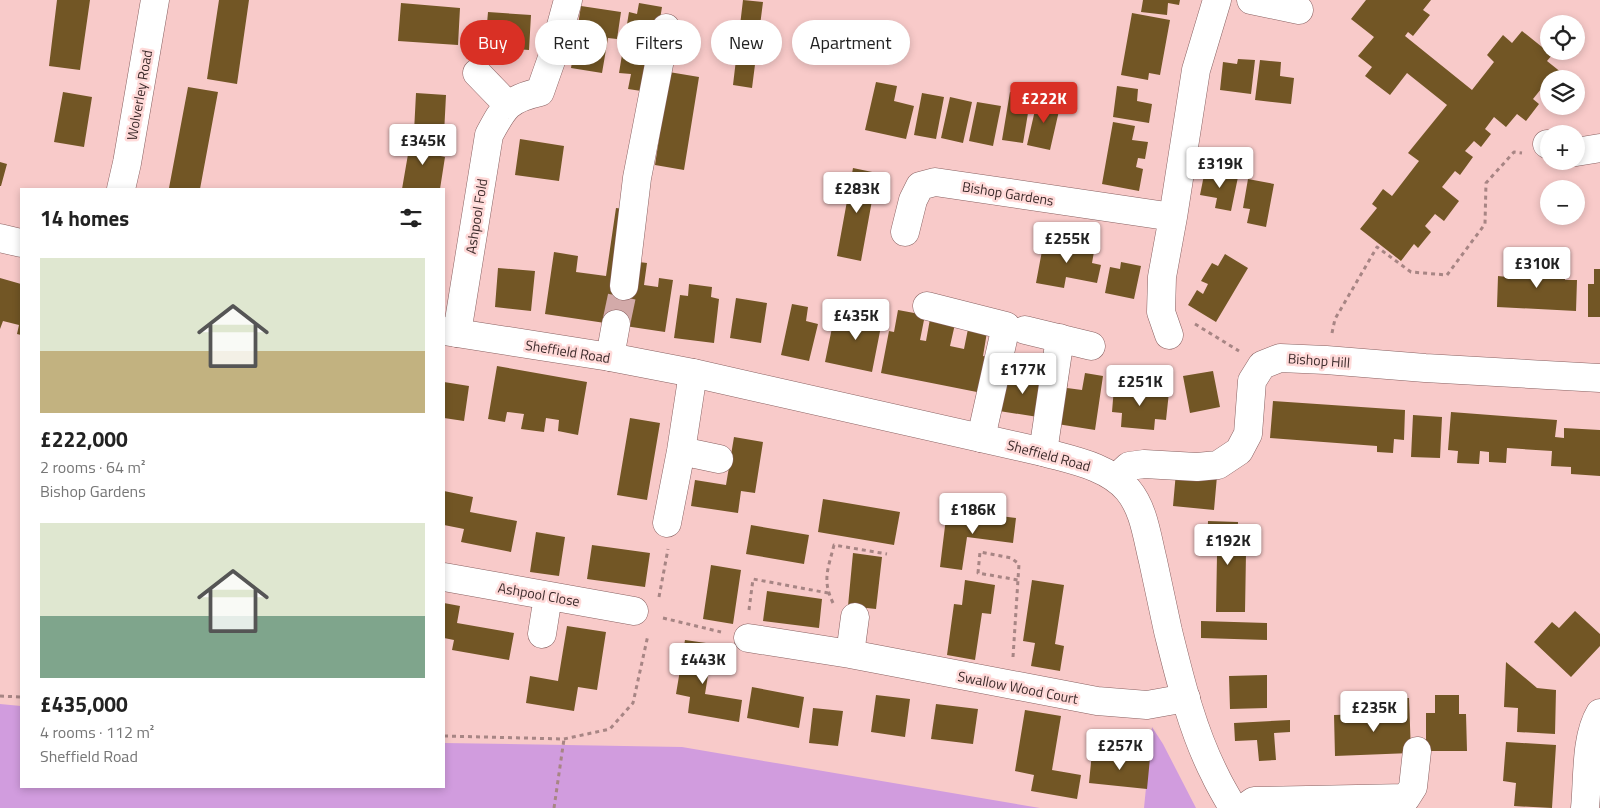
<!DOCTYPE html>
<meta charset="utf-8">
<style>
:root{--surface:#fff;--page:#f6f6f6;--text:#222;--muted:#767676;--accent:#d93025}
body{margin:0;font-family:"Titillium Web",sans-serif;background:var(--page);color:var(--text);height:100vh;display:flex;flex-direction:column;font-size:19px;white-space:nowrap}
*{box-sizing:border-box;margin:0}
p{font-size:16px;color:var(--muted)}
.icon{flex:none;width:28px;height:28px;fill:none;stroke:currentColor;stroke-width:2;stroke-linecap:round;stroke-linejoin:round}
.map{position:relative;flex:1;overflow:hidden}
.sheet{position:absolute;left:20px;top:188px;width:425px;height:600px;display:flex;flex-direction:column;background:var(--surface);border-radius:0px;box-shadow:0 2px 8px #0003}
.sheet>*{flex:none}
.hud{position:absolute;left:460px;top:20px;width:475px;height:45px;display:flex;gap:10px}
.fabs{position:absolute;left:1540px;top:15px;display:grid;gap:10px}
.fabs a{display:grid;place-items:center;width:45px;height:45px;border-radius:50%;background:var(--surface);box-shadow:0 2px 8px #0003;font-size:25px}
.price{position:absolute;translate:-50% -42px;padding:0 11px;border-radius:5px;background:#fff;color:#222;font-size:16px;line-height:32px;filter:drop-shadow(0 1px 2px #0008)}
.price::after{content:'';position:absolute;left:50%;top:30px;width:15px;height:11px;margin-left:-8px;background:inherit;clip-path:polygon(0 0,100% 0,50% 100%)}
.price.selected{background:var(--accent);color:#fff}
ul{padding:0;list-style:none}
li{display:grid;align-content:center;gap:10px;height:265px;padding:0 20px}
li span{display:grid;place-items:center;height:155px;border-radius:0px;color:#555}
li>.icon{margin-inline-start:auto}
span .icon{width:90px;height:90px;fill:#fffc;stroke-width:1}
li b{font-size:21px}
h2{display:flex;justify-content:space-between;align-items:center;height:60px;padding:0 20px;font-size:21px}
.pill{padding:0 18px;border-radius:22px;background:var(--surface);box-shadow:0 2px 8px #0003;font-size:18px;line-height:45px}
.pill.selected{background:var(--accent);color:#fff}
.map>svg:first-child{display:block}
</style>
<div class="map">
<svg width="1600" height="808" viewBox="0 0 1600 808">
<rect width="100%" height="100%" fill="#f8cac9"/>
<!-- green -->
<path fill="#d19cde" d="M 0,704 L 21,706 L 21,786 L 444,786 L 444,743 L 682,747 L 1040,808 L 0,808 Z
M 1152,727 L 1163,744 L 1196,808 L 1144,808 Z"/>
<!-- building -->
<path fill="#725625" d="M 57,0 L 90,0 L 80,70 L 49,66 Z
M 219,0 L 249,0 L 237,84 L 207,79 Z
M 743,0 L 763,2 L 752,88 L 733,85 Z
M 1143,0 L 1180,0 L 1179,5 L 1168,3 L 1167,15 L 1141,12 Z
M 1366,0 L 1431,0 L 1423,10 L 1430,15 L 1413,36 L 1408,32 L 1405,36 L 1472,90 L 1494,62 L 1487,55 L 1503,35 L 1512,43 L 1522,31 L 1552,55 L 1547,61 L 1567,77 L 1566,79 L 1549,79 L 1549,95 L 1541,89 L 1533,99 L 1539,104 L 1526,121 L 1517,114 L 1506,127 L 1494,117 L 1485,129 L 1491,134 L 1481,147 L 1474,141 L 1465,151 L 1473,157 L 1460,175 L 1455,171 L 1442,187 L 1459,201 L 1444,221 L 1435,214 L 1425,226 L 1431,232 L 1418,248 L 1414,244 L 1401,261 L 1360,229 L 1377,208 L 1372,204 L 1383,189 L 1392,196 L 1419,161 L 1408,153 L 1447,105 L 1407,73 L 1390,95 L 1365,76 L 1372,67 L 1358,56 L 1374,37 L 1351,19 Z
M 401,3 L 460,8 L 458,45 L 398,41 Z
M 639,3 L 662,7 L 648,92 L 628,89 L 631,74 L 619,73 L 629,12 L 637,14 Z
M 581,6 L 621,12 L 617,39 L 608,38 L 602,73 L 571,68 Z
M 488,12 L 531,15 L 529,50 L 485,47 Z
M 1132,13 L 1170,20 L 1160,75 L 1149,73 L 1148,80 L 1121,75 Z
M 1238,59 L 1255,60 L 1251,94 L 1220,90 L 1223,62 L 1237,64 Z
M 1260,60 L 1281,62 L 1280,76 L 1294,78 L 1291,104 L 1255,100 Z
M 669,72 L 699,77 L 684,170 L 655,165 Z
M 876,82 L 897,86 L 894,101 L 914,106 L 906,139 L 865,130 Z
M 1117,86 L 1138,89 L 1137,101 L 1152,104 L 1149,123 L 1113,117 Z
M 188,87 L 218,92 L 200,189 L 175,189 L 169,188 Z
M 63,92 L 92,97 L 84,147 L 54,142 Z
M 1010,92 L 1031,95 L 1023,143 L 1002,140 Z
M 416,93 L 446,95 L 444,134 L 414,132 Z
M 922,93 L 944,97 L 936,139 L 914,135 Z
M 950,97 L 972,102 L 963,143 L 941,138 Z
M 1038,97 L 1061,102 L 1050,150 L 1027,145 Z
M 977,102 L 1001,106 L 993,146 L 969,141 Z
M 1113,122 L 1135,126 L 1132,140 L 1148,142 L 1145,159 L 1138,158 L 1136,167 L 1143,169 L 1139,191 L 1102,184 Z
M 411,137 L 438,142 L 436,155 L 445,157 L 440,189 L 402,189 Z
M 520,139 L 564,146 L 559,181 L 515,175 Z
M 0,162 L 7,164 L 1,186 L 0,186 Z
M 853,168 L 877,173 L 861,261 L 837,256 Z
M 1205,170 L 1238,177 L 1231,211 L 1215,208 L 1217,198 L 1200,195 Z
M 1248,179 L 1274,184 L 1266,227 L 1247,223 L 1250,209 L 1243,208 Z
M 616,208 L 632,210 L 639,262 L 647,263 L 644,285 L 658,287 L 659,278 L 673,280 L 665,332 L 545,314 L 554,252 L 578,256 L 576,272 L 606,276 Z
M 1044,240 L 1064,243 L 1062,253 L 1072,254 L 1074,242 L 1095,246 L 1092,263 L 1101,265 L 1097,283 L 1066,277 L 1064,288 L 1036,283 Z
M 1225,254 L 1248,268 L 1216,322 L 1188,305 L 1197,290 L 1203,294 L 1208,284 L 1201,281 L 1212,263 L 1218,266 Z
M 1121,262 L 1141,266 L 1134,299 L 1105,293 L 1110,267 L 1120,269 Z
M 1508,263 L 1530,264 L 1529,277 L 1544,278 L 1544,265 L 1566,266 L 1565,280 L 1577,280 L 1576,311 L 1497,307 L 1498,276 L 1507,277 Z
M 498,268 L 535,271 L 531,311 L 495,307 Z
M 1594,269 L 1600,269 L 1600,317 L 1588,317 L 1588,284 L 1594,284 Z
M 0,278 L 21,284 L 21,335 L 17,334 L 19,325 L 3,321 L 0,329 Z
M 689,284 L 712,287 L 711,297 L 719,299 L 714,343 L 674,338 L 680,295 L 688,296 Z
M 736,298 L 767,303 L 761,343 L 730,338 Z
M 792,304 L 808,307 L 806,321 L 818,324 L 809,361 L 781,355 Z
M 862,306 L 884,311 L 872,372 L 825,362 L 834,318 L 858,323 Z
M 898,310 L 925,315 L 920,340 L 926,341 L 930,319 L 955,324 L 950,346 L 964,349 L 968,329 L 987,332 L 983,356 L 993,358 L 987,394 L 881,373 L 889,331 L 894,332 Z
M 497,366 L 587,382 L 578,435 L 558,431 L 559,420 L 546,418 L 544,432 L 521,429 L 524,414 L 507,412 L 505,422 L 488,419 Z
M 1026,371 L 1045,374 L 1038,417 L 999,411 L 1004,377 L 1025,380 Z
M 1069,371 L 1067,388 L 1082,390 L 1085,373 L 1103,376 L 1095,430 L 1051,423 Z
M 1213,371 L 1220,407 L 1190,413 L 1183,376 Z
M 444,382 L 469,386 L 464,421 L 444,418 Z
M 1114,387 L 1169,392 L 1166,420 L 1155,419 L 1154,430 L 1121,427 L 1122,413 L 1112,412 Z
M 1273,401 L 1405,410 L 1404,440 L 1394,439 L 1393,453 L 1377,452 L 1377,446 L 1270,438 Z
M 1451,412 L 1557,420 L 1555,437 L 1564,438 L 1564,428 L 1600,430 L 1600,476 L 1571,474 L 1571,467 L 1551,466 L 1552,451 L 1507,448 L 1506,463 L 1489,462 L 1489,452 L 1480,451 L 1479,464 L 1457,463 L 1458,451 L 1448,450 Z
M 1413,415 L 1442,417 L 1440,458 L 1411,457 Z
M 630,418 L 660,423 L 647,500 L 617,495 Z
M 734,437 L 763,442 L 755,493 L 741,491 L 738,513 L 691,506 L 695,480 L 726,485 Z
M 1176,472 L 1217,476 L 1214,510 L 1173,506 Z
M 444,491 L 473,497 L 470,512 L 517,521 L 511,552 L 461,542 L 464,529 L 444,525 Z
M 823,499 L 900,512 L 894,545 L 818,532 Z
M 968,512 L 1016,518 L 1013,543 L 967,537 L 962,570 L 940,567 L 946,518 L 967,521 Z
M 1208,521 L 1238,522 L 1237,553 L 1246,553 L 1245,612 L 1216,612 L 1217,555 L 1207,554 Z
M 751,525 L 809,535 L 804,564 L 746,554 Z
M 536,532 L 565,537 L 559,576 L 530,572 Z
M 592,545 L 650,553 L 645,587 L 587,579 Z
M 853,553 L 882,557 L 876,609 L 848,606 Z
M 711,565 L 741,570 L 733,624 L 703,619 Z
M 965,580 L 995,585 L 991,614 L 982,613 L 975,660 L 947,655 L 954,604 L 962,605 Z
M 1032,580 L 1064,585 L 1055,644 L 1064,646 L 1060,671 L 1031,666 L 1035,643 L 1023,641 Z
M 767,591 L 822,599 L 819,628 L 763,621 Z
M 444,603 L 460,606 L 457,623 L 514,633 L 509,660 L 452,650 L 454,640 L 444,638 Z
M 1575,611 L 1600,634 L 1600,646 L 1571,677 L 1534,642 L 1552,622 L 1559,628 Z
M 1201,621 L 1267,623 L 1267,640 L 1201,638 Z
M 567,626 L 606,632 L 597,690 L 578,687 L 574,711 L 526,703 L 530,676 L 558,681 Z
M 685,640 L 713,644 L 705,694 L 742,700 L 739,722 L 688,713 L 690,697 L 676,694 Z
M 1506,662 L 1537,688 L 1556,690 L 1555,734 L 1517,732 L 1518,708 L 1504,707 Z
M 1267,675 L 1267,708 L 1230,709 L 1229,676 Z
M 752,687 L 804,697 L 799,728 L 747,718 Z
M 876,695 L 910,699 L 905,737 L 871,732 Z
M 1435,695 L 1459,695 L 1459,714 L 1466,714 L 1467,751 L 1426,751 L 1426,713 L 1435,713 Z
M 1399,698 L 1409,698 L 1411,753 L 1335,756 L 1334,715 L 1400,713 Z
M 936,704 L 978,709 L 973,744 L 931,739 Z
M 813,708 L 843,711 L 838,746 L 809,743 Z
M 1025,710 L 1061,716 L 1052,770 L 1081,775 L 1077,799 L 1031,791 L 1034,775 L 1015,771 Z
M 1290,720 L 1290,732 L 1274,733 L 1276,760 L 1259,761 L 1257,740 L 1235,741 L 1234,723 Z
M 1506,742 L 1556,745 L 1552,808 L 1514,806 L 1516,783 L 1503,781 Z
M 1092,752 L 1150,758 L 1147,789 L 1089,783 Z"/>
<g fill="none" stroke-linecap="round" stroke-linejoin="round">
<!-- minor-tunnel -->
<path stroke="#d3aaa9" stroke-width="28" stroke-dasharray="28 14" stroke-linecap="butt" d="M 616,324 L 624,286"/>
<defs>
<path id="minor" d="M 1251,0 L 1299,10
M 477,73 L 508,105
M 1547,144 L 1549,145
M 1576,152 L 1600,148
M 121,189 L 127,163 L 155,0
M 905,232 L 913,200 L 920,186 L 935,182 L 1173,217
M 624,286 L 637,178 L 666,28
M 927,306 L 1006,326 L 981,438
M 1025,330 L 1091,346
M 457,333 L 489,135 C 504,107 508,99 540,92 L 553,55 L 568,0
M 1169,335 L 1161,312 L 1162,277 L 1173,217 L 1196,70 L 1217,0
M 610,357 L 616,324
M 681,451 L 719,459
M 1043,452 L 1060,338
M 1116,478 L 1129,466 L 1144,464 L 1197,467 L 1218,465 L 1239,451 L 1248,434 L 1252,381 L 1262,365 L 1280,358 L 1326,360 L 1425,368 L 1600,378
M 667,523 L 681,451 L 693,373
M 444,577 L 634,611
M 542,634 L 548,596
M 748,638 L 850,654 L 1097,701 L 1147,705 L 1186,698
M 850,654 L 855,617
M 1244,808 L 1254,801 L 1406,798 L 1413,787 L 1417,751
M 1585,808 C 1588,779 1585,738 1600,713"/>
<path id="major" d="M 0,238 L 21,243
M 444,331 L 610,357 L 693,373 L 1043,452 C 1071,460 1108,466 1128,490 C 1144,509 1147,537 1153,561 C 1158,584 1163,608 1168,631 C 1180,679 1192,730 1215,775 C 1220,786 1227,797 1233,808"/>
</defs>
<!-- minor casing -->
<use href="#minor" stroke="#896161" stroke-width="29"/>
<!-- major casing -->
<use href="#major" stroke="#896161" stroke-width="29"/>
<!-- path -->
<path stroke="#a78584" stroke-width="3" stroke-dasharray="4 4" stroke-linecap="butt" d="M 1195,324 L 1239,351
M 1332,333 L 1335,319 L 1377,247 L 1411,272 L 1447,275 L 1485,224 L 1486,183 L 1514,152 L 1522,153
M 659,597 L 668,549
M 833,603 C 822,580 828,569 834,545 L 887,554
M 749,610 L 753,579 L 828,593
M 663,618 L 721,632
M 1013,657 L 1019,564 L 1011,558 L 980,552 L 978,573 L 1018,580
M 0,696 L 21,697
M 444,736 L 564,739 L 610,729 L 633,703 L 648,635
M 554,808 L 564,739"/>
<!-- minor -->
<use href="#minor" stroke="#fff" stroke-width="28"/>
<!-- major -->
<use href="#major" stroke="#fff" stroke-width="28"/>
</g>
<g text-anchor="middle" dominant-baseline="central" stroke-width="5" stroke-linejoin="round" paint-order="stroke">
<!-- street labels -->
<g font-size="14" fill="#3d2b2b" stroke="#ffdad9">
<text transform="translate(139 95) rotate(-80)">Wolverley Road</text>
<text transform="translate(1008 193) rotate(9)">Bishop Gardens</text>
<text transform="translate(476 216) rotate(-81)">Ashpool Fold</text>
<text transform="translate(568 351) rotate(9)">Sheffield Road</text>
<text transform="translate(1319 360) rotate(4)">Bishop Hill</text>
<text transform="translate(1049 455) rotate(15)">Sheffield Road</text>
<text transform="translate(539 594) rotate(10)">Ashpool Close</text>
<text transform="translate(1018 687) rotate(11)">Swallow Wood Court</text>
</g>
</g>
</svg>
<div class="fabs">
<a><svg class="icon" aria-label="locate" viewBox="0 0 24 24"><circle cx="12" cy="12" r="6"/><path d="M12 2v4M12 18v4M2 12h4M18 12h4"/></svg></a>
<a><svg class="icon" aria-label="layers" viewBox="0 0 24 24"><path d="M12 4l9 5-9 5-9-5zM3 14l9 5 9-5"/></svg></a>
<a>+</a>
<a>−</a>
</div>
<b class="price selected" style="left:1044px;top:124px">£222K</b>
<b class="price" style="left:423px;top:166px">£345K</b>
<b class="price" style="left:1220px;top:189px">£319K</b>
<b class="price" style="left:857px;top:214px">£283K</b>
<b class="price" style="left:1067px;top:264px">£255K</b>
<b class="price" style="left:1537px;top:289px">£310K</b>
<b class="price" style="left:856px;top:341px">£435K</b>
<b class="price" style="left:1023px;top:395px">£177K</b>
<b class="price" style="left:1140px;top:407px">£251K</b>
<b class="price" style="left:973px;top:535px">£186K</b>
<b class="price" style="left:1228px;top:566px">£192K</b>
<b class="price" style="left:703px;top:685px">£443K</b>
<b class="price" style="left:1374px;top:733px">£235K</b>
<b class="price" style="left:1120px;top:771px">£257K</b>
<div class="hud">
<a class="pill selected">Buy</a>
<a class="pill">Rent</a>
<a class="pill">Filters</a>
<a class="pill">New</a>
<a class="pill">Apartment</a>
</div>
<section class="sheet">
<h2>14 homes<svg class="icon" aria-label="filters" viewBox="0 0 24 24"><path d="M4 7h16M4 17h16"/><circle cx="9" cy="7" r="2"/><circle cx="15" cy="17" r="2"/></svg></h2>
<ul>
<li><span style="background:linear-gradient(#dfe7d0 60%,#c2b280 0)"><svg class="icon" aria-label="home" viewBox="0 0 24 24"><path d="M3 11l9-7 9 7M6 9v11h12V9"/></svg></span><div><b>£222,000</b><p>2 rooms · 64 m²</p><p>Bishop Gardens</p></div></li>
<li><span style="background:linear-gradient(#dfe7d0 60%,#7fa58c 0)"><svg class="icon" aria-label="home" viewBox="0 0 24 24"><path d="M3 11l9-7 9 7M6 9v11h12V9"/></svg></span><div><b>£435,000</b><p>4 rooms · 112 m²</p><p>Sheffield Road</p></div></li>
</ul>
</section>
</div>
